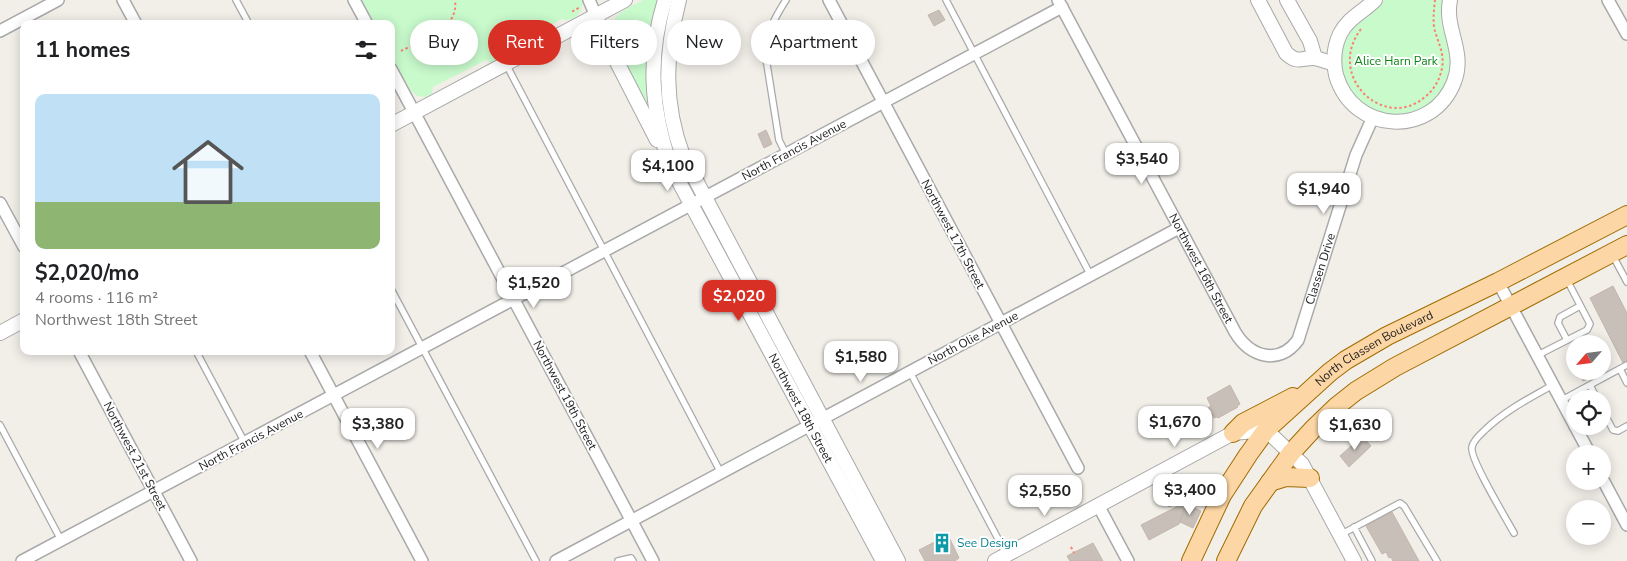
<!DOCTYPE html>
<meta charset="utf-8">
<style>
:root{--surface:#fff;--page:#f6f6f6;--text:#202124;--muted:#757577;--accent:#d93025}
body{margin:0;font-family:"Nunito Sans",sans-serif;background:var(--page);color:var(--text);height:100vh;display:flex;flex-direction:column;font-size:19px;white-space:nowrap}
*{box-sizing:border-box;margin:0}
p{font-size:16px;color:var(--muted)}
.icon{flex:none;width:28px;height:28px;fill:none;stroke:currentColor;stroke-width:2;stroke-linecap:round;stroke-linejoin:round}
.map{position:relative;flex:1;overflow:hidden}
.sheet{position:absolute;left:20px;top:20px;width:375px;height:335px;display:flex;flex-direction:column;background:var(--surface);border-radius:10px;box-shadow:0 2px 12px #0003}
.sheet>*{flex:none}
.top-card{position:absolute;left:410px;top:20px;width:475px;height:45px;display:flex;gap:10px}
.needle{width:32px;rotate:242deg}
.fabs{position:absolute;left:1566px;top:335px;display:grid;gap:10px}
.fabs a{display:grid;place-items:center;width:45px;height:45px;border-radius:50%;background:var(--surface);box-shadow:0 2px 12px #0003;font-size:25px}
.price{position:absolute;translate:-50% -42px;padding:0 11px;border-radius:10px;background:#fff;color:#222;font-size:16px;line-height:32px;filter:drop-shadow(0 1px 2px #0008)}
.price::after{content:'';position:absolute;left:50%;top:30px;width:15px;height:11px;margin-left:-8px;background:inherit;clip-path:polygon(0 0,100% 0,50% 100%)}
.price.current{background:var(--accent);color:#fff}
ul{padding:0;list-style:none}
li{display:grid;align-content:center;gap:10px;height:265px;padding:0 15px}
li span{display:grid;place-items:center;height:155px;border-radius:10px;color:#555}
li>.icon{margin-inline-start:auto}
span .icon{width:90px;height:90px;fill:#fffc;stroke-width:1}
li b{font-size:21px}
h2{display:flex;justify-content:space-between;align-items:center;height:60px;padding:0 15px;font-size:21px}
.tag{padding:0 18px;border-radius:22px;background:var(--surface);box-shadow:0 2px 12px #0003;font-size:18px;line-height:45px}
.tag.current{background:var(--accent);color:#fff}
.map>svg:first-child{display:block}
</style>
<div class="map">
<svg width="1627" height="561" viewBox="0 0 1627 561">
<rect width="100%" height="100%" fill="#f2efe9"/>
<!-- park -->
<path fill="#c8facc" d="M 362,0 L 582,0 C 584,12 574,24 562,19 L 509,47 L 510,52 L 491,63 L 486,60 L 433,87 L 432,93 L 427,97 L 417,96 L 411,91 L 391,55 L 391,24 L 375,24 Z
M 643,0 L 657,0 C 648,33 645,67 648,100 L 646,103 L 643,102 L 611,35 C 611,13 626,9 643,0 Z
M 1384,0 L 1444,0 C 1442,6 1440,13 1441,19 C 1441,28 1446,36 1448,44 C 1452,55 1452,71 1447,81 C 1428,127 1365,126 1346,81 C 1340,67 1340,51 1347,37 C 1356,19 1375,15 1384,0 Z"/>
<!-- building -->
<path fill="#c7bfb8" stroke="#c4b6ab" d="M 939,10 L 945,20 L 934,26 L 928,15 Z
M 766,130 L 772,144 L 764,148 L 758,134 Z
M 1613,286 L 1627,313 L 1627,361 L 1623,363 L 1590,298 Z
M 1578,371 L 1600,371 L 1600,372 L 1597,374 L 1598,376 L 1589,380 L 1588,379 L 1583,381 Z
M 1230,385 L 1240,404 L 1237,406 L 1238,407 L 1218,418 L 1217,417 L 1214,418 L 1208,408 L 1211,406 L 1207,398 Z
M 1362,436 L 1371,446 L 1349,467 L 1340,456 Z
M 1173,489 L 1180,501 L 1169,507 L 1163,495 Z
M 1182,504 L 1185,506 L 1179,524 L 1149,540 L 1141,525 Z
M 1186,504 L 1201,511 L 1193,528 L 1180,522 Z
M 1392,512 L 1419,561 L 1393,561 L 1391,557 L 1389,558 L 1386,552 L 1382,554 L 1366,526 Z
M 948,535 L 959,558 L 955,561 L 925,561 L 919,550 Z
M 1093,543 L 1103,561 L 1070,561 L 1067,556 Z"/>
<g fill="none" stroke-linecap="round" stroke-linejoin="round">
<defs>
<path id="service" d="M 236,0 L 249,24
M 786,0 C 775,17 767,32 765,52 L 779,140 L 786,154
M 946,0 L 1091,276
M 506,64 L 721,473
M 1613,256 L 1627,282
M 391,289 L 536,561
M 1567,340 L 1558,323 L 1560,317 L 1580,306
M 196,351 L 245,443
M 1538,355 L 1587,330 L 1590,324 L 1566,278
M 1620,369 L 1627,383
M 910,372 L 1006,554
M 1590,385 L 1597,399
M 1562,400 L 1627,365
M 1602,409 L 1613,430 L 1618,431 L 1627,426
M 0,425 L 61,540
M 1354,527 L 1372,561
M 1514,533 C 1507,520 1469,458 1472,447 C 1473,440 1481,434 1486,429 C 1506,410 1530,398 1553,385
M 1340,535 L 1400,503 L 1404,506 L 1437,561
M 618,561 L 631,558 L 633,561"/>
<g id="minor">
<path d="M 123,0 L 136,24"/>
<path d="M 354,0 L 367,24"/>
<path d="M 589,0 L 596,16"/>
<path d="M 829,0 L 1078,468"/>
<path id="s1" d="M 1058,0 L 1235,332 C 1250,357 1279,366 1298,340 L 1356,155 L 1373,117"/>
<path d="M 1608,0 L 1627,34"/>
<path d="M 0,31 L 58,0"/>
<path d="M 391,69 L 653,561"/>
<path d="M 0,203 L 24,247"/>
<path d="M 1498,282 L 1575,426"/>
<path d="M 79,351 L 191,561"/>
<path d="M 310,351 L 422,561"/>
<path d="M 1575,426 L 1590,454"/>
<path d="M 1602,478 L 1627,525"/>
<path d="M 1098,505 L 1128,561"/>
<path d="M 22,561 L 1062,7"/>
<path d="M 556,561 L 1179,228"/>
</g>
<g id="tertiary">
<path id="s2" d="M 665,0 C 647,57 651,109 670,165 L 883,561"/>
<path d="M 679,0 C 665,54 663,103 683,156 L 898,561"/>
<path d="M 1258,0 L 1286,53 C 1298,64 1301,58 1313,58 C 1320,58 1327,63 1334,63"/>
<path d="M 1287,0 L 1310,41 L 1315,58"/>
<path d="M 1375,0 C 1363,12 1348,18 1340,34 C 1334,47 1333,62 1336,75 C 1353,134 1432,138 1454,82 C 1466,51 1444,30 1450,0"/>
<path d="M 596,16 L 600,29 L 657,140"/>
<path d="M 391,125 L 625,0"/>
<path d="M 0,333 L 24,320"/>
<path d="M 995,561 L 1233,433 L 1266,430 L 1302,464 L 1354,561"/>
</g>
<g id="primary">
<path d="M 1233,433 L 1243,423 L 1293,397"/>
<path d="M 1270,482 L 1286,477 L 1310,478"/>
<path id="s3" d="M 1191,561 L 1222,495 L 1248,455 L 1266,430 L 1330,372 L 1346,360 L 1387,336 L 1498,282 L 1627,215"/>
<path d="M 1226,561 L 1253,506 L 1291,453 L 1313,429 L 1337,406 L 1356,391 L 1395,367 L 1627,245"/>
</g>
</defs>
<!-- service casing -->
<use href="#service" stroke="#a9a9a9" stroke-width="8"/>
<!-- minor casing -->
<use href="#minor" stroke="#a9a9a9" stroke-width="14"/>
<!-- tertiary casing -->
<use href="#tertiary" stroke="#a9a9a9" stroke-width="16"/>
<!-- primary casing -->
<use href="#primary" stroke="#a06b00" stroke-width="20"/>
<!-- path -->
<path stroke="#fa8072" stroke-width="2" stroke-dasharray="2.5 2.5" stroke-linecap="butt" d="M 573,12 L 573,11 L 580,7
M 1361,29 C 1325,76 1384,132 1425,97 C 1434,90 1440,79 1442,68 C 1445,53 1437,41 1434,27 C 1433,17 1434,9 1435,0
M 401,51 C 422,40 459,30 455,0
M 1071,547 L 1074,553"/>
<!-- service -->
<use href="#service" stroke="#fff" stroke-width="5.5"/>
<!-- minor -->
<use href="#minor" stroke="#fff" stroke-width="11"/>
<!-- tertiary -->
<use href="#tertiary" stroke="#fff" stroke-width="14"/>
<!-- primary -->
<use href="#primary" stroke="#fcd6a4" stroke-width="18"/>
</g>
<!-- icons -->
<defs>
<symbol id="building-bare" viewBox="-9 -9 18 18"><path d="M-4-6H4V6H1V3H-1V6H-4ZM-2.5-4.3h1.7v1.8h-1.7ZM.8-4.3h1.7v1.8H.8ZM-2.5-1h1.7V.8h-1.7ZM.8-1h1.7V.8H.8Z" fill="#0f9aa8" stroke="#fff" stroke-width="2.5" paint-order="stroke"/></symbol>
</defs>
<g fill-rule="evenodd">
<use href="#building-bare" x="928" y="529" width="28" height="28"/>
</g>
<g text-anchor="middle" dominant-baseline="central" stroke-width="4" stroke-linejoin="round" paint-order="stroke">
<!-- park labels -->
<g font-size="12" fill="#0c8416" stroke="#fff">
<text x="1396" y="61">Alice Harn Park</text>
</g>
<!-- street labels -->
<g font-size="12" fill="#222" stroke="#fff">
<text transform="translate(794 150) rotate(-28)">North Francis Avenue</text>
<text transform="translate(953 234) rotate(62)">Northwest 17th Street</text>
<text stroke="none"><textPath href="#s1" startOffset="304">Northwest 16th Street</textPath></text>
<text stroke="none"><textPath href="#s1" startOffset="528">Classen Drive</textPath></text>
<text transform="translate(973 338) rotate(-28)">North Olie Avenue</text>
<text stroke="none"><textPath href="#s3" startOffset="288">North Classen Boulevard</textPath></text>
<text transform="translate(565 395) rotate(62)">Northwest 19th Street</text>
<text stroke="none"><textPath href="#s2" startOffset="444">Northwest 18th Street</textPath></text>
<text transform="translate(251 440) rotate(-28)">North Francis Avenue</text>
<text transform="translate(135 456) rotate(62)">Northwest 21st Street</text>
</g>
<!-- culture labels -->
<g font-size="12" fill="#0d838f" stroke="#fff" text-anchor="start">
<text x="957" y="543">See Design</text>
</g>
</g>
</svg>
<div class="fabs">
<a><svg class="needle" viewBox="-14 -14 28 28"><path d="M0-13l5 13h-10z" fill="#e53935"/><path d="M0 13l5-13h-10z" fill="#757577"/></svg></a>
<a><svg class="icon" aria-label="locate" viewBox="0 0 24 24"><circle cx="12" cy="12" r="6"/><path d="M12 2v4M12 18v4M2 12h4M18 12h4"/></svg></a>
<a>+</a>
<a>−</a>
</div>
<b class="price" style="left:1142px;top:185px">$3,540</b>
<b class="price" style="left:668px;top:192px">$4,100</b>
<b class="price" style="left:1324px;top:215px">$1,940</b>
<b class="price" style="left:534px;top:309px">$1,520</b>
<b class="price current" style="left:739px;top:322px">$2,020</b>
<b class="price" style="left:861px;top:383px">$1,580</b>
<b class="price" style="left:1175px;top:448px">$1,670</b>
<b class="price" style="left:378px;top:450px">$3,380</b>
<b class="price" style="left:1355px;top:451px">$1,630</b>
<b class="price" style="left:1190px;top:516px">$3,400</b>
<b class="price" style="left:1045px;top:517px">$2,550</b>
<div class="top-card">
<a class="tag">Buy</a>
<a class="tag current">Rent</a>
<a class="tag">Filters</a>
<a class="tag">New</a>
<a class="tag">Apartment</a>
</div>
<section class="sheet">
<h2>11 homes<svg class="icon" aria-label="filters" viewBox="0 0 24 24"><path d="M4 7h16M4 17h16"/><circle cx="9" cy="7" r="2"/><circle cx="15" cy="17" r="2"/></svg></h2>
<ul>
<li><span style="background:linear-gradient(#bfe0f5 70%,#8fb573 0)"><svg class="icon" aria-label="home" viewBox="0 0 24 24"><path d="M3 11l9-7 9 7M6 9v11h12V9"/></svg></span><div><b>$2,020/mo</b><p>4 rooms · 116 m²</p><p>Northwest 18th Street</p></div></li>
</ul>
</section>
</div>
